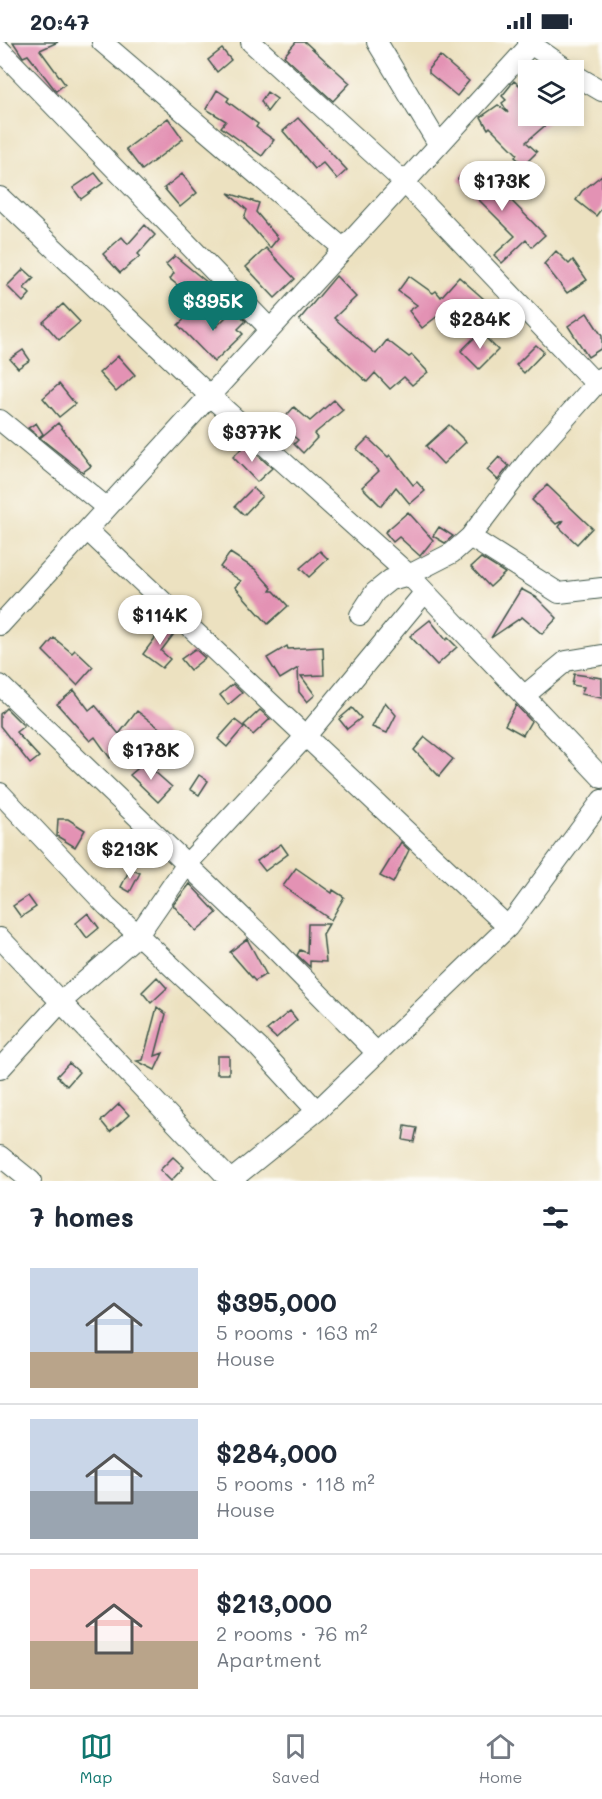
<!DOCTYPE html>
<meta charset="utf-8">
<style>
:root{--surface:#fff;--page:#f2f2f3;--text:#1f2937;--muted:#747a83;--line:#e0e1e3;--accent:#0f766e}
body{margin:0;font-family:Mali,sans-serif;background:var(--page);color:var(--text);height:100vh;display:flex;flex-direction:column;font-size:22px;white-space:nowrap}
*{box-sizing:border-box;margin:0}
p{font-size:20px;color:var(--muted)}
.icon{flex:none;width:33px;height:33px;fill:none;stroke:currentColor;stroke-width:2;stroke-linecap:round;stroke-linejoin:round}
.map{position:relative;height:1139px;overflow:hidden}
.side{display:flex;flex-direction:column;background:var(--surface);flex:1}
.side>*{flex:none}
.fabs{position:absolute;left:518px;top:18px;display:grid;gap:12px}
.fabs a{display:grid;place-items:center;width:66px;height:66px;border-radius:0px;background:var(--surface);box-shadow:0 3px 9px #0003;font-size:30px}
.price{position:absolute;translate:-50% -51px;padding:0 14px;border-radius:21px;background:#fff;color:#222;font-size:20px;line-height:39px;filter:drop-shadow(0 2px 3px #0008)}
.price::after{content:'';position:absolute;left:50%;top:36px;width:18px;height:14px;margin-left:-9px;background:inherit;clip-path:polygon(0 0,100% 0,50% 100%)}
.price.selected{background:var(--accent);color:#fff}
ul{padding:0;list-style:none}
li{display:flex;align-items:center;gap:18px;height:150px;padding:0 30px}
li+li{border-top:2px solid var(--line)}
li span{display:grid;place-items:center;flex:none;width:168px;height:120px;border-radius:0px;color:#555}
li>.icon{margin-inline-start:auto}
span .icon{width:72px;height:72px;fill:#fffc;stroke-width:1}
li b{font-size:26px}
h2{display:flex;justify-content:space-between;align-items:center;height:72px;padding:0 30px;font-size:26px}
.status{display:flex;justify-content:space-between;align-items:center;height:42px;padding:0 30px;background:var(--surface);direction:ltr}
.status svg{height:16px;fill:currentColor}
.tabs{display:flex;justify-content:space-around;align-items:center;height:84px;border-top:2px solid var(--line);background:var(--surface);font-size:16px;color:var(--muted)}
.tabs a{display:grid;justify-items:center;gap:3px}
.tabs .selected{color:var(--accent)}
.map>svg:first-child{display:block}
</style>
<div class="status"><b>20:47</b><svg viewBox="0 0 49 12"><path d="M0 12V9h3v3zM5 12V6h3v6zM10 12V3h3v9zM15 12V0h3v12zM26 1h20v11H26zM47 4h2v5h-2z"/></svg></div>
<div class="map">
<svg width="602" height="1139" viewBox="0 0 602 1139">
<rect width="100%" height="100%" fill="#fdfcf7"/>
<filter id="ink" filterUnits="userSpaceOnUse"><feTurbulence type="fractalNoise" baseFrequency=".0167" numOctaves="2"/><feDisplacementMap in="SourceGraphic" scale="12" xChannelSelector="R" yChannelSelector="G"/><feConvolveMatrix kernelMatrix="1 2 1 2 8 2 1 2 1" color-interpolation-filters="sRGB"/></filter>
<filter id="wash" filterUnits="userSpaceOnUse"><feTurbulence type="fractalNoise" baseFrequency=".008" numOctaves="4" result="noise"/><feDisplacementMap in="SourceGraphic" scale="24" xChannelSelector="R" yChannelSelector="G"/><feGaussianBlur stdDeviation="1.35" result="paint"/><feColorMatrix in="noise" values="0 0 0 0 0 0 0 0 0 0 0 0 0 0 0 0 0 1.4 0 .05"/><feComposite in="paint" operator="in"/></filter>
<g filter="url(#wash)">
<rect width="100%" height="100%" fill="#ece1c0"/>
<g id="blocks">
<!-- building -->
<path fill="#e392b4" d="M 13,0 L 58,0 L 40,8 L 65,42 L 56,49 L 28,13 L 23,15 Z
M 296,0 L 305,0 L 350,41 L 333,59 L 284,14 Z
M 222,7 L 231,18 L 217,30 L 208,18 Z
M 440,14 L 469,39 L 457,54 L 429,31 L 429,26 Z
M 514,39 L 528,50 L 528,74 L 556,74 L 526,100 L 537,110 L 524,123 L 515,115 L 517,112 L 490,85 L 488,87 L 481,75 L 498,63 L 508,71 L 502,61 L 506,58 L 502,54 Z
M 217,48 L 229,56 L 227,59 L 258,82 L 256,85 L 274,98 L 262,114 L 221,85 L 226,79 L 206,67 Z
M 267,50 L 277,57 L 267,70 L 261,59 Z
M 168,76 L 183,97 L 142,128 L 126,107 Z
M 298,76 L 347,128 L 337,137 L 323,121 L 315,127 L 283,89 Z
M 471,123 L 492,142 L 494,141 L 545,193 L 532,205 L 526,198 L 502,221 L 494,213 L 515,194 L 458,137 Z
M 95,131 L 103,141 L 81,157 L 73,146 Z
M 182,132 L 197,151 L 180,165 L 164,146 Z
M 602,133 L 602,166 L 596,174 L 576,158 L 582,149 Z
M 228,151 L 259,161 L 256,170 L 278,196 L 270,206 L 244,176 L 247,168 Z
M 145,183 L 155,193 L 138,212 L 140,214 L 120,231 L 103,212 L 122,195 L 128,202 Z
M 266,206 L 295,237 L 275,256 L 246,225 Z
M 556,209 L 569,222 L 573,218 L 587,238 L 567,251 L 544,222 Z
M 175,214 L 214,246 L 201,262 L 170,237 L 174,231 L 166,222 Z
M 24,227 L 34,236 L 24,246 L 30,252 L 23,260 L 7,244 Z
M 336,234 L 356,255 L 334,276 L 376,312 L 387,298 L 409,315 L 412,313 L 428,330 L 412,343 L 404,335 L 390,347 L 375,331 L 367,340 L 299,278 Z
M 409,234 L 433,251 L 436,249 L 441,255 L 459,235 L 493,265 L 479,280 L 456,260 L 422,286 L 409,269 L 417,263 L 398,249 Z
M 63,262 L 80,280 L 59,298 L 43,280 Z
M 197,265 L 216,285 L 234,267 L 246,279 L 238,287 L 243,292 L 214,320 L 178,283 Z
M 587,271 L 602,294 L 602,306 L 588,315 L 568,284 Z
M 480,290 L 498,308 L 479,327 L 461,309 Z
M 536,303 L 544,310 L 524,331 L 516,323 Z
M 23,308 L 30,318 L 18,326 L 10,317 Z
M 118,314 L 135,333 L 116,350 L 99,331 Z
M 59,342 L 75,362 L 59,375 L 43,356 Z
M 334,358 L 343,368 L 314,392 L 317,396 L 303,411 L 294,402 L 298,398 L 279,382 L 294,365 L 310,379 Z
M 36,381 L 43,392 L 39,395 L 28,386 Z
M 58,381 L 91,424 L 83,430 L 40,396 Z
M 449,383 L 466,400 L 443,422 L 426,404 Z
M 368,396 L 388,415 L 390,413 L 413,443 L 417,440 L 425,449 L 410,462 L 396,445 L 381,464 L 362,445 L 379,429 L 357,407 Z
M 246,402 L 272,426 L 257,440 L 233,415 Z
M 499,415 L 509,424 L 498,438 L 487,428 Z
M 547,443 L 592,486 L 577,502 L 559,485 L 564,478 L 556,482 L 532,458 Z
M 253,446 L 262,454 L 244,473 L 235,464 Z
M 408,470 L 433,498 L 420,514 L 399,495 L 393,500 L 385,490 Z
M 439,485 L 453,494 L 445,501 L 433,494 Z
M 320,509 L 328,517 L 309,535 L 300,526 Z
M 230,511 L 255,527 L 272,546 L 270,549 L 274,549 L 288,564 L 268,582 L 235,545 L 241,539 L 220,525 Z
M 481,516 L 505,531 L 490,545 L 471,525 Z
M 521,547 L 536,555 L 557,576 L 542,592 L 522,575 L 491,596 Z
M 430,578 L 446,598 L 448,596 L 457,605 L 437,623 L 410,594 Z
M 167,580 L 176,589 L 161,609 L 170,617 L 162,626 L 143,612 Z
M 54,596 L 72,611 L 75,608 L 93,625 L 77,643 L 43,609 Z
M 287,604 L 288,607 L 323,605 L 324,633 L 301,634 L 315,653 L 307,660 L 299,650 L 298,626 L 280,637 L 267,616 Z
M 195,607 L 205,616 L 190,628 L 181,617 Z
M 574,632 L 602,636 L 602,656 L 581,652 L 584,645 L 572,643 Z
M 233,642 L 242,651 L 228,663 L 220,653 Z
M 74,648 L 89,668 L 95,663 L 119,692 L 137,669 L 167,692 L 152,711 L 135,697 L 110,716 L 95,695 L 90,699 L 57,662 Z
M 385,660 L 396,673 L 387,691 L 372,685 Z
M 516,663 L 531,679 L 523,693 L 505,683 Z
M 6,666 L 24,684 L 16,690 L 39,715 L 30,722 L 0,684 L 0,672 Z
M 352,666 L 361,676 L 347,687 L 339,677 Z
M 260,668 L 270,677 L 253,693 L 244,683 Z
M 235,678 L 244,685 L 227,705 L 218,697 Z
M 425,695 L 453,717 L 439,734 L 414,708 Z
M 149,717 L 157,727 L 154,729 L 172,745 L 158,760 L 130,733 Z
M 199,733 L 208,739 L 199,753 L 190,747 Z
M 58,777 L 68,777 L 85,788 L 75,805 L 57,794 Z
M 133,789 L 143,797 L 127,815 L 118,807 Z
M 401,800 L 409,808 L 393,841 L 380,834 Z
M 281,802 L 288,812 L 265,829 L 257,819 Z
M 296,826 L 332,851 L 333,848 L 344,855 L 331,878 L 283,844 Z
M 130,827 L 140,831 L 130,850 L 121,845 Z
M 190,842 L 217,871 L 196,889 L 173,863 Z
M 28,854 L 36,865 L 21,875 L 13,864 Z
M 88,871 L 99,886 L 87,896 L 76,881 Z
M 308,882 L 329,882 L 323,892 L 326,920 L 310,919 L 310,925 L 297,913 L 300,908 L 307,911 Z
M 247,897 L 266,932 L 255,939 L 230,910 Z
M 157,935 L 167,946 L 151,961 L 142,950 Z
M 157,965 L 166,972 L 155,1014 L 163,1011 L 155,1028 L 137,1019 L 143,1018 Z
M 290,969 L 297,978 L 276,996 L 267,988 Z
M 217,1014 L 229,1014 L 229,1032 L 217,1032 Z
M 69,1021 L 79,1030 L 67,1044 L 57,1034 Z
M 119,1062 L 129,1073 L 110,1090 L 101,1079 Z
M 405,1084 L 417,1086 L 414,1100 L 403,1098 Z
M 173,1115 L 184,1125 L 171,1139 L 160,1128 Z"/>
</g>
</g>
<g filter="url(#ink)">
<use href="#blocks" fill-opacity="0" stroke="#3e5649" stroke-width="1.5"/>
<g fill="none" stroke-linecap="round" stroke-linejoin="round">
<defs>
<path id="minor" d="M 102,0 L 344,207
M 251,0 L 405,141 L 595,341
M 377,0 L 439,103
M 528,0 L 568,28
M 0,8 L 270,287
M 573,32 L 602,49
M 0,155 L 210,354 L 409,533 L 602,736
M 0,378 L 107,466
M 87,488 L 508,885
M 470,495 L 559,551 L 602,546
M 360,573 L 375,550 L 390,538 L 409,533 L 452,511 L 470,495 L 531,415 L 602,335
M 0,583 L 533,0
M 0,643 L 269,901 L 376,1010
M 524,654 L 566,619 L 602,613
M 0,751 L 107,864 L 259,1006 L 317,1069
M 0,896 L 231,1139
M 0,1027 L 61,960 L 138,893 L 187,822 L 306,694 L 425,550
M 0,1114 L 31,1139
M 230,1139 L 317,1069 L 508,885 L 602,758"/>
</defs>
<!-- minor casing -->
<use href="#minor" stroke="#3e5649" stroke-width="22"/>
<!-- minor -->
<use href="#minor" stroke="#fff" stroke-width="20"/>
</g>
</g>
</svg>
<div class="fabs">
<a><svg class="icon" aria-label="layers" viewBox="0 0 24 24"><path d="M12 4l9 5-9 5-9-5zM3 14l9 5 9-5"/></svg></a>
</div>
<b class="price" style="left:502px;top:170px">$173K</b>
<b class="price selected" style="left:213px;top:290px">$395K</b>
<b class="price" style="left:480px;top:308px">$284K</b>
<b class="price" style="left:252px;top:421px">$377K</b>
<b class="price" style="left:160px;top:604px">$114K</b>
<b class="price" style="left:151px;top:739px">$178K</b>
<b class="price" style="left:130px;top:838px">$213K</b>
</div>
<section class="side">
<h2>7 homes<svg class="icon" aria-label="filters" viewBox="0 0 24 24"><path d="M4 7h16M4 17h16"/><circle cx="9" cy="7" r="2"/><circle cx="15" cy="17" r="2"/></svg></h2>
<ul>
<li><span style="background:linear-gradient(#c9d6e8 70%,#b9a48a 0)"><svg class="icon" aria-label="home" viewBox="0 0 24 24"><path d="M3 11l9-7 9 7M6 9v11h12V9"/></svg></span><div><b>$395,000</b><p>5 rooms · 163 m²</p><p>House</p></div></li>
<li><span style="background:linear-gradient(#c9d6e8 60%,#9aa5b1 0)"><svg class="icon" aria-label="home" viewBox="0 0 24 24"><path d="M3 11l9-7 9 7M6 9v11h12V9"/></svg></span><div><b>$284,000</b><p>5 rooms · 118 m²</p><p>House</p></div></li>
<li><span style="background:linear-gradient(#f6c9c9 60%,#b9a48a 0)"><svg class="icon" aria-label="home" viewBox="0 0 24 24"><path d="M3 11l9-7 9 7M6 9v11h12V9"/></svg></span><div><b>$213,000</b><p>2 rooms · 76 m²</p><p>Apartment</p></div></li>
</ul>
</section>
<nav class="tabs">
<a class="selected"><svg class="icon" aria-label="map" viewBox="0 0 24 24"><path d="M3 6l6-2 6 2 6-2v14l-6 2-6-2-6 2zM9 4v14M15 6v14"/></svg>Map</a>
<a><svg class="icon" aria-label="saved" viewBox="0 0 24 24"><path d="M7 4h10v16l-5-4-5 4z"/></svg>Saved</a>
<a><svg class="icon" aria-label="home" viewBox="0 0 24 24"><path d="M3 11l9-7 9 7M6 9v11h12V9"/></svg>Home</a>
</nav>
